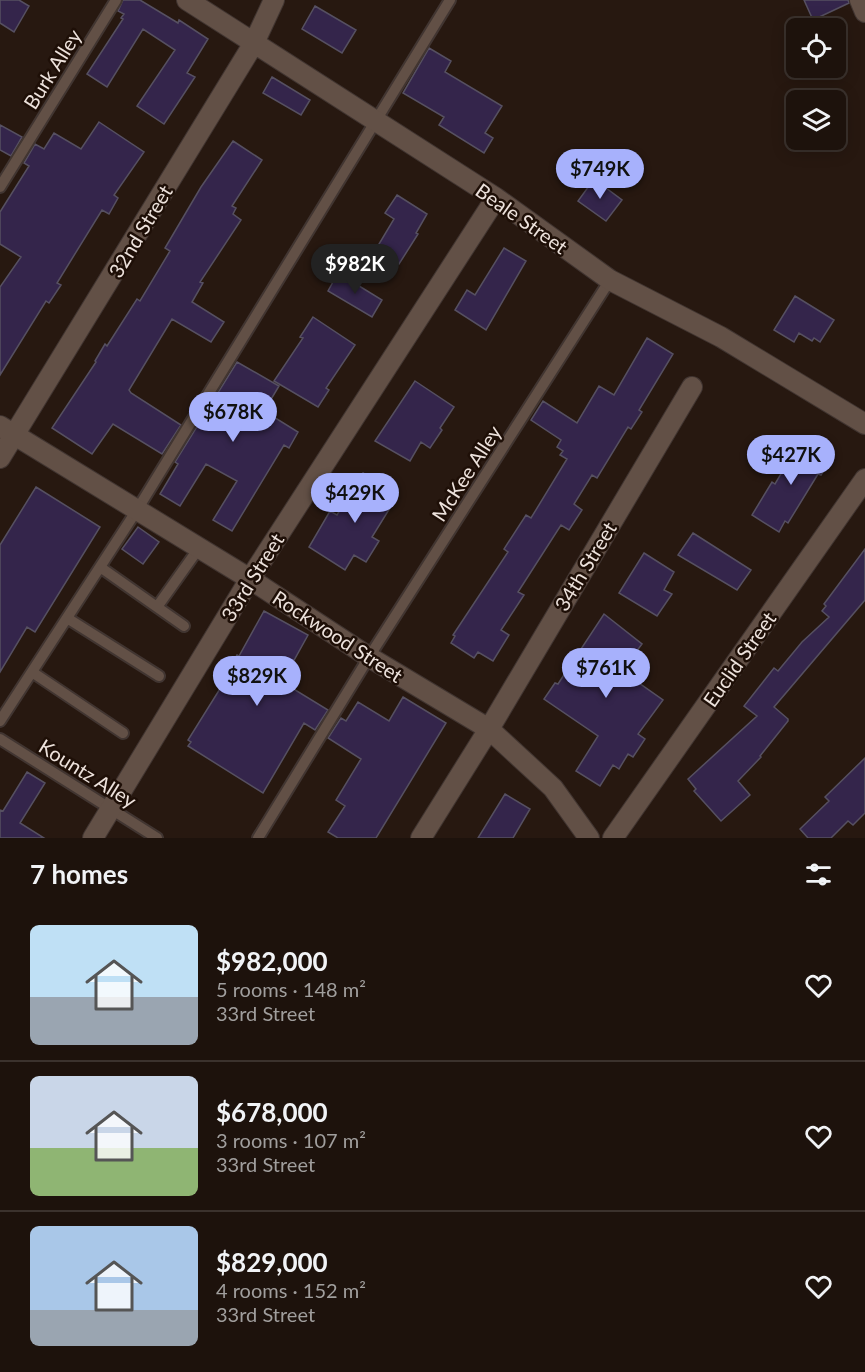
<!DOCTYPE html>
<meta charset="utf-8">
<style>
:root{--surface:#1d120c;--page:#251b15;--text:#f1f3f6;--muted:#a09e9d;--line:#3b322d;--accent:#a7b1fc}
body{margin:0;font-family:Lato,sans-serif;background:var(--page);color:var(--text);height:100vh;display:flex;flex-direction:column;font-size:22px;white-space:nowrap}
*{box-sizing:border-box;margin:0}
p{font-size:20px;color:var(--muted)}
.icon{flex:none;width:33px;height:33px;fill:none;stroke:currentColor;stroke-width:2;stroke-linecap:round;stroke-linejoin:round}
.map{position:relative;height:838px;overflow:hidden}
.side{display:flex;flex-direction:column;background:var(--surface);flex:1}
.side>*{flex:none}
.controls{position:absolute;left:786px;top:18px;display:grid;gap:12px}
.controls a{display:grid;place-items:center;width:60px;height:60px;border-radius:9px;background:var(--surface);box-shadow:0 3px 15px #0003,0 0 0 2px var(--line);font-size:30px}
.price{position:absolute;translate:-50% -51px;padding:0 14px;border-radius:21px;background:var(--accent);color:#111;font-size:20px;line-height:39px;filter:drop-shadow(0 2px 3px #0008)}
.price::after{content:'';position:absolute;left:50%;top:36px;width:18px;height:14px;margin-left:-9px;background:inherit;clip-path:polygon(0 0,100% 0,50% 100%)}
.price.on{background:#222;color:#fff}
ul{padding:0;list-style:none}
li{display:flex;align-items:center;gap:18px;height:150px;padding:0 30px}
li+li{border-top:2px solid var(--line)}
li span{display:grid;place-items:center;flex:none;width:168px;height:120px;border-radius:9px;color:#555}
li>.icon{margin-inline-start:auto}
span .icon{width:72px;height:72px;fill:#fffc;stroke-width:1}
li b{font-size:26px}
h2{display:flex;justify-content:space-between;align-items:center;height:72px;padding:0 30px;font-size:26px}
.map>svg:first-child{display:block}
</style>
<div class="map">
<svg width="865" height="838" viewBox="0 0 865 838">
<rect width="100%" height="100%" fill="#271810"/>
<!-- building -->
<path fill="#34254b" stroke="#565061" stroke-width="1.5" d="M 0,0 L 19,0 L 29,6 L 14,32 L 0,23 Z
M 123,0 L 140,0 L 178,23 L 179,20 L 208,39 L 187,73 L 195,77 L 164,124 L 137,106 L 175,50 L 143,29 L 107,87 L 87,74 L 123,19 L 121,18 L 124,14 L 118,11 Z
M 804,0 L 848,0 L 849,3 L 813,20 Z
M 315,6 L 356,30 L 342,53 L 302,29 Z
M 429,48 L 451,61 L 445,72 L 502,106 L 485,133 L 493,138 L 484,153 L 439,125 L 444,117 L 403,93 Z
M 272,77 L 310,100 L 301,115 L 263,93 Z
M 99,122 L 144,152 L 114,195 L 118,198 L 109,214 L 102,210 L 57,283 L 61,285 L 49,303 L 46,301 L 0,375 L 0,287 L 21,257 L 0,244 L 0,212 L 29,166 L 24,163 L 35,144 L 44,149 L 54,133 L 81,149 Z
M 0,125 L 22,137 L 11,156 L 0,150 Z
M 233,141 L 262,160 L 232,206 L 236,208 L 233,214 L 241,220 L 200,282 L 203,283 L 192,302 L 224,322 L 211,342 L 172,319 L 129,390 L 131,393 L 181,425 L 162,454 L 113,424 L 92,454 L 52,428 L 96,362 L 95,361 L 105,344 L 107,346 L 137,299 L 140,301 L 170,251 L 165,248 L 201,187 Z
M 594,179 L 622,200 L 606,221 L 578,201 Z
M 397,195 L 427,214 L 416,233 L 418,234 L 399,264 L 376,249 L 394,219 L 385,213 Z
M 504,248 L 526,261 L 486,330 L 455,310 L 467,290 L 475,295 Z
M 338,273 L 382,300 L 372,317 L 328,291 Z
M 795,296 L 834,320 L 820,342 L 814,338 L 812,341 L 799,333 L 794,342 L 774,330 Z
M 313,317 L 355,345 L 326,388 L 329,390 L 318,407 L 274,381 L 303,338 L 300,337 Z
M 647,338 L 673,354 L 639,410 L 642,412 L 631,429 L 628,427 L 597,478 L 592,475 L 574,504 L 582,510 L 569,530 L 561,525 L 518,592 L 524,595 L 501,630 L 509,635 L 493,661 L 478,652 L 474,658 L 451,643 L 455,636 L 453,635 L 508,552 L 504,549 L 526,515 L 531,518 L 567,459 L 560,455 L 563,451 L 557,447 L 561,440 L 531,420 L 543,401 L 577,423 L 599,386 L 614,395 Z
M 237,362 L 279,386 L 264,411 L 298,432 L 289,448 L 284,445 L 232,531 L 213,520 L 237,481 L 206,464 L 180,506 L 160,494 L 178,464 L 175,462 Z
M 415,381 L 454,407 L 440,428 L 442,430 L 430,448 L 421,442 L 410,461 L 375,441 Z
M 801,440 L 831,458 L 821,475 L 818,474 L 788,523 L 785,521 L 779,532 L 752,515 L 772,482 L 775,484 Z
M 363,473 L 398,495 L 372,537 L 379,541 L 366,562 L 354,555 L 345,570 L 309,547 L 330,511 L 337,515 Z
M 36,487 L 100,527 L 35,632 L 27,627 L 0,672 L 0,545 Z
M 138,527 L 159,542 L 143,564 L 122,549 Z
M 693,533 L 751,570 L 737,590 L 678,555 Z
M 865,549 L 865,600 L 774,707 L 788,719 L 788,721 L 760,756 L 761,757 L 738,781 L 750,795 L 721,821 L 694,791 L 696,789 L 688,779 L 757,716 L 744,706 L 774,668 L 778,671 L 802,642 L 829,617 L 822,611 L 826,606 L 824,604 Z
M 644,553 L 674,572 L 664,590 L 672,594 L 657,616 L 619,593 Z
M 264,611 L 308,635 L 282,682 L 328,710 L 315,730 L 304,723 L 263,793 L 188,746 L 191,742 L 188,740 L 228,676 L 226,675 L 237,655 L 239,656 Z
M 604,614 L 642,644 L 622,671 L 663,700 L 638,734 L 645,739 L 633,757 L 628,754 L 619,769 L 613,765 L 600,786 L 576,771 L 598,736 L 544,699 L 555,683 L 558,684 Z
M 403,697 L 446,723 L 376,838 L 338,838 L 328,832 L 345,806 L 336,800 L 361,759 L 328,738 L 341,718 L 346,721 L 358,702 L 389,721 Z
M 865,758 L 865,813 L 853,825 L 848,821 L 831,838 L 808,838 L 800,829 L 829,801 L 825,797 Z
M 27,772 L 45,783 L 20,823 L 44,838 L 0,838 L 0,810 L 3,811 Z
M 505,794 L 530,809 L 513,838 L 478,838 Z"/>
<g fill="none" stroke-linecap="round" stroke-linejoin="round">
<defs>
<path id="lane" d="M 0,187 L 116,0
M 100,567 L 184,626
M 157,607 L 199,548
M 67,618 L 159,676
M 32,672 L 123,733
M 0,721 L 137,510 L 450,0
M 0,739 L 157,838
M 258,838 L 369,657 L 610,280"/>
<path id="street" d="M 187,0 L 496,198 L 610,280 L 721,337 L 865,424
M 860,0 L 865,12
M 0,426 L 250,579 L 369,657 L 489,729 L 553,788 L 589,838
M 0,458 L 254,43 L 274,0
M 93,838 L 250,579 L 496,198
M 421,838 L 489,729 L 692,387
M 613,838 L 865,479"/>
</defs>
<!-- lane casing -->
<use href="#lane" stroke="#413531" stroke-width="14"/>
<!-- street casing -->
<use href="#street" stroke="#413531" stroke-width="22"/>
<!-- lane -->
<use href="#lane" stroke="#625046" stroke-width="10"/>
<!-- street -->
<use href="#street" stroke="#625046" stroke-width="20"/>
</g>
<g text-anchor="middle" dominant-baseline="central" stroke-width="5" stroke-linejoin="round" paint-order="stroke">
<!-- street labels -->
<g font-size="20" fill="#ede2dc" stroke="#1e0f07">
<text transform="translate(52 69) rotate(-58)">Burk Alley</text>
<text transform="translate(522 218) rotate(35)">Beale Street</text>
<text transform="translate(140 231) rotate(-59)">32nd Street</text>
<text transform="translate(466 473) rotate(-57)">McKee Alley</text>
<text transform="translate(585 566) rotate(-59)">34th Street</text>
<text transform="translate(252 577) rotate(-58)">33rd Street</text>
<text transform="translate(338 636) rotate(33)">Rockwood Street</text>
<text transform="translate(739 659) rotate(-55)">Euclid Street</text>
<text transform="translate(88 773) rotate(32)">Kountz Alley</text>
</g>
</g>
</svg>
<div class="controls">
<a><svg class="icon" aria-label="locate" viewBox="0 0 24 24"><circle cx="12" cy="12" r="6"/><path d="M12 2v4M12 18v4M2 12h4M18 12h4"/></svg></a>
<a><svg class="icon" aria-label="layers" viewBox="0 0 24 24"><path d="M12 4l9 5-9 5-9-5zM3 14l9 5 9-5"/></svg></a>
</div>
<b class="price" style="left:600px;top:200px">$749K</b>
<b class="price on" style="left:355px;top:295px">$982K</b>
<b class="price" style="left:233px;top:443px">$678K</b>
<b class="price" style="left:791px;top:486px">$427K</b>
<b class="price" style="left:355px;top:524px">$429K</b>
<b class="price" style="left:606px;top:699px">$761K</b>
<b class="price" style="left:257px;top:707px">$829K</b>
</div>
<section class="side">
<h2>7 homes<svg class="icon" aria-label="filters" viewBox="0 0 24 24"><path d="M4 7h16M4 17h16"/><circle cx="9" cy="7" r="2"/><circle cx="15" cy="17" r="2"/></svg></h2>
<ul>
<li><span style="background:linear-gradient(#bfe0f5 60%,#9aa5b1 0)"><svg class="icon" aria-label="home" viewBox="0 0 24 24"><path d="M3 11l9-7 9 7M6 9v11h12V9"/></svg></span><div><b>$982,000</b><p>5 rooms · 148 m²</p><p>33rd Street</p></div><svg class="icon" aria-label="heart" viewBox="0 0 24 24"><path d="M12 20l-8-8c-3-5 5-10 8-4 3-6 11-1 8 4z"/></svg></li>
<li><span style="background:linear-gradient(#c9d6e8 60%,#8fb573 0)"><svg class="icon" aria-label="home" viewBox="0 0 24 24"><path d="M3 11l9-7 9 7M6 9v11h12V9"/></svg></span><div><b>$678,000</b><p>3 rooms · 107 m²</p><p>33rd Street</p></div><svg class="icon" aria-label="heart" viewBox="0 0 24 24"><path d="M12 20l-8-8c-3-5 5-10 8-4 3-6 11-1 8 4z"/></svg></li>
<li><span style="background:linear-gradient(#a9c7e8 70%,#9aa5b1 0)"><svg class="icon" aria-label="home" viewBox="0 0 24 24"><path d="M3 11l9-7 9 7M6 9v11h12V9"/></svg></span><div><b>$829,000</b><p>4 rooms · 152 m²</p><p>33rd Street</p></div><svg class="icon" aria-label="heart" viewBox="0 0 24 24"><path d="M12 20l-8-8c-3-5 5-10 8-4 3-6 11-1 8 4z"/></svg></li>
</ul>
</section>
